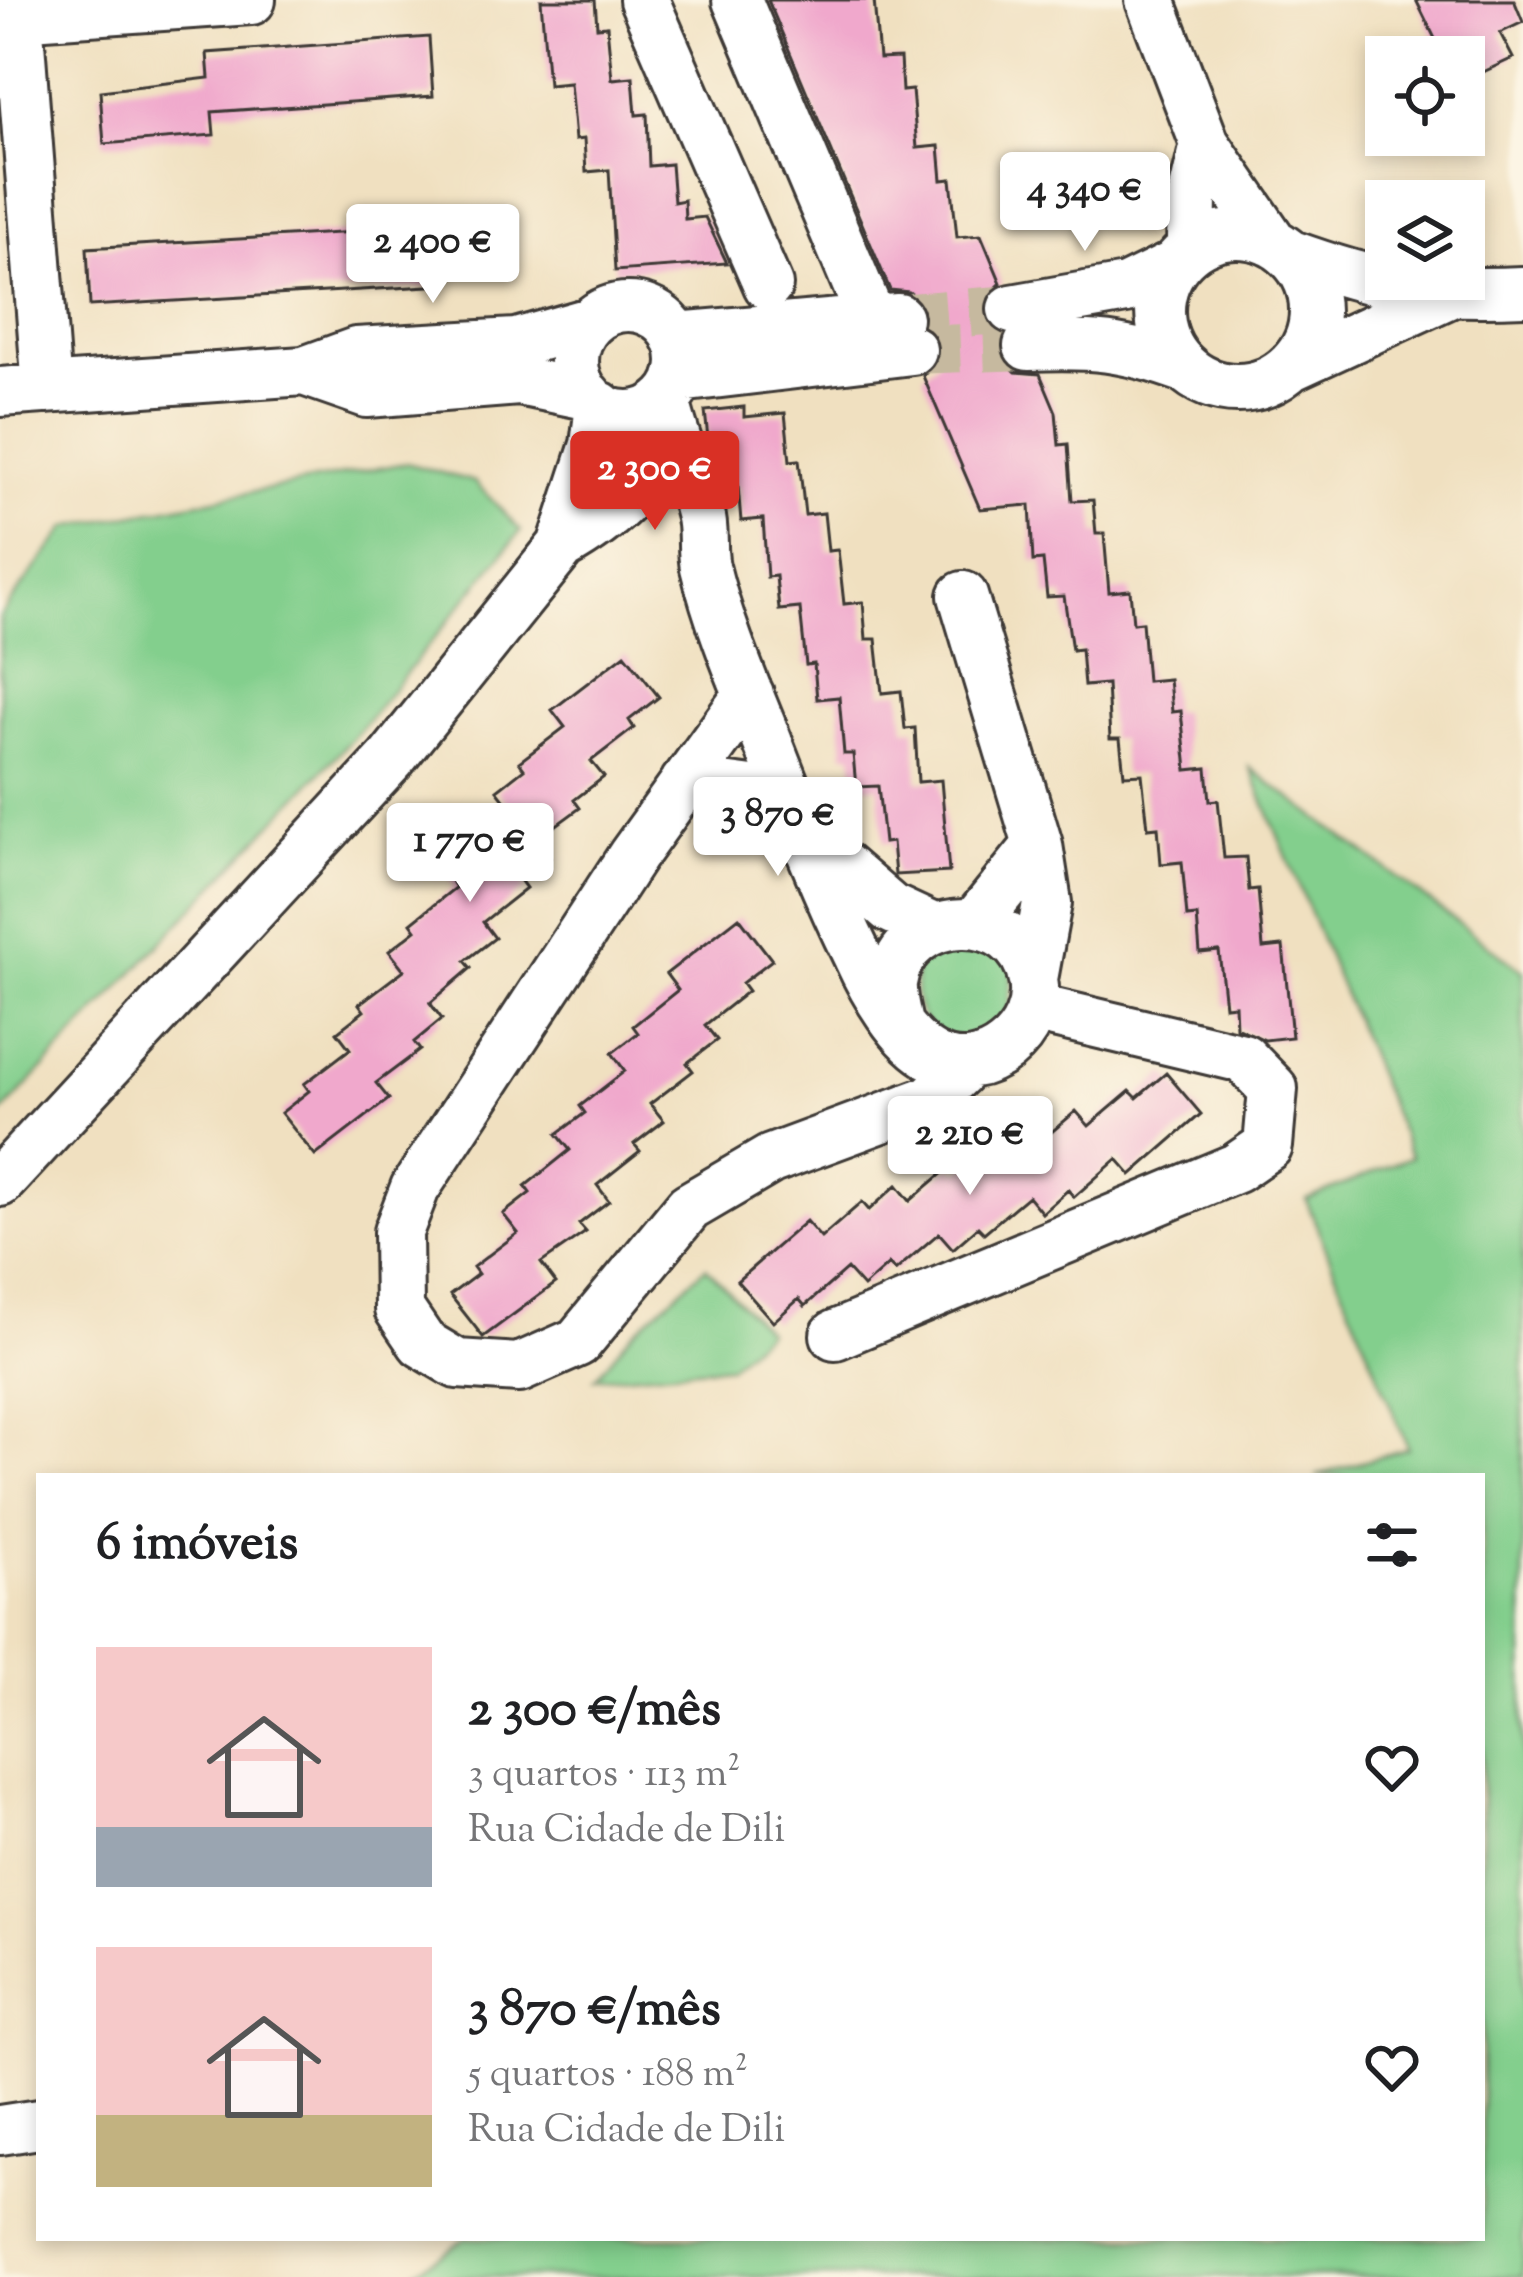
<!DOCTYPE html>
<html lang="pt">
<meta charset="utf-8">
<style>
:root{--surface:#fff;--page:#f6f6f6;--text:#202124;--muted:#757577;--accent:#d93025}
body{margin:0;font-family:"Sorts Mill Goudy",serif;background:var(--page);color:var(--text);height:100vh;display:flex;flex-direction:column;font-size:45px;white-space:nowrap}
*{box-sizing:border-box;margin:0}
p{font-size:39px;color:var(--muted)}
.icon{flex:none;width:66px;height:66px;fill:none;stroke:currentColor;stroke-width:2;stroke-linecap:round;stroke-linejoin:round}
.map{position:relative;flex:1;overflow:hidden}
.sheet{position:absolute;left:36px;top:1473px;width:1449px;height:768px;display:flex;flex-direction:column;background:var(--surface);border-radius:0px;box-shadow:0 6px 18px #0003}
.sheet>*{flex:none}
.controls{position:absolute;left:1365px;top:36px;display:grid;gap:24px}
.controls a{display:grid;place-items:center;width:120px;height:120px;border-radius:0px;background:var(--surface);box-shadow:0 6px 18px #0003;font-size:60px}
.price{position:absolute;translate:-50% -102px;padding:0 27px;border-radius:12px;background:#fff;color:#222;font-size:39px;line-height:78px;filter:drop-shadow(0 3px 6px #0008)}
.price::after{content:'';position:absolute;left:50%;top:72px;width:36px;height:27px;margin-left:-18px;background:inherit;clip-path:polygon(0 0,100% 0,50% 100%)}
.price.on{background:var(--accent);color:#fff}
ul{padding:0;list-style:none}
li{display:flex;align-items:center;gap:36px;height:300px;padding:0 60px}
li span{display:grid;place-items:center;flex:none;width:336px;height:240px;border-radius:0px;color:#555}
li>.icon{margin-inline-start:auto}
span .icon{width:144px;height:144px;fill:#fffc;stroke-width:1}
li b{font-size:51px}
h2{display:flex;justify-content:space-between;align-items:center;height:144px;padding:0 60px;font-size:51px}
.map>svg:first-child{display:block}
</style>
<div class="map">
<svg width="1523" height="2277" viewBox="0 0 1523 2277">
<rect width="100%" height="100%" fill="#fcf5e5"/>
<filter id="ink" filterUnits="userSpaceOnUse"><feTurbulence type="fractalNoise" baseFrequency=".00833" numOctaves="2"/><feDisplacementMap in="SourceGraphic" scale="24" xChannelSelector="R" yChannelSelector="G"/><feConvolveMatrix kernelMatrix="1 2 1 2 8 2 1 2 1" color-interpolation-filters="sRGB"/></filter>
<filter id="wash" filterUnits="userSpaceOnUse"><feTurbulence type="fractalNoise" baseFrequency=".004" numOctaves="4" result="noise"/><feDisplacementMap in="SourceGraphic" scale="48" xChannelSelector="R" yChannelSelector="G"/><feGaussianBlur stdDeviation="2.7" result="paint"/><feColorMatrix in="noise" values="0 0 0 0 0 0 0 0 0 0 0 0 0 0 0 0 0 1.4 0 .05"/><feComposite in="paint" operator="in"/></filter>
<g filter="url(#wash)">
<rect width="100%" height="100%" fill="#f0e0c0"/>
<!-- green -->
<path fill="#83cf8d" stroke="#507654" stroke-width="3" d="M 406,463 L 475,482 L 521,531 L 360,730 L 0,1115 L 0,616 L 67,527 Z
M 1250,768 L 1523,971 L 1523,2277 L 406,2277 L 466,2238 L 1482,2238 L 1482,1476 L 1316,1476 L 1408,1448 L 1306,1200 L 1411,1157 Z
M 955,937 L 1013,961 L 1008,1028 L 960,1046 C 921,1028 911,1009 917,967 Z
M 706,1267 L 767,1331 L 729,1366 L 595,1378 L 630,1335 Z"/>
<g id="blocks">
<!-- building -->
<path fill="#f0a8cc" d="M 541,0 L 595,0 L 597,27 L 607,26 L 612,79 L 633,77 L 636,115 L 647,114 L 649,166 L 671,164 L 674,202 L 684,200 L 685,219 L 705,217 L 727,263 L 615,271 L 609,170 L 586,172 L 584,139 L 575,140 L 570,83 L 548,85 Z
M 768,0 L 874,0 L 879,59 L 900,58 L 902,91 L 912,90 L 917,148 L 939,146 L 942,180 L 951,179 L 957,237 L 981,235 L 1001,283 L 986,298 L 984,313 L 1002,336 L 1003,360 L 1016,372 L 1040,374 L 1056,412 L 1059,445 L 1068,444 L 1072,501 L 1093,500 L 1096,534 L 1104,534 L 1109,592 L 1130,590 L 1133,623 L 1142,622 L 1147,681 L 1169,679 L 1172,712 L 1181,711 L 1187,770 L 1207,768 L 1210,801 L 1218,800 L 1224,858 L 1246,857 L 1249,890 L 1258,889 L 1263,948 L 1283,946 L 1292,1037 L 1265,1040 L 1236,1027 L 1235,1005 L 1225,1006 L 1219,951 L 1200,953 L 1197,916 L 1187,917 L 1182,862 L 1161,864 L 1158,827 L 1148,828 L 1142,774 L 1124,775 L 1120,739 L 1110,739 L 1107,684 L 1084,686 L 1081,649 L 1072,650 L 1064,596 L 1047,597 L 1043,560 L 1033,561 L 1030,505 L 980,509 L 923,376 L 939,360 L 935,334 L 925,325 L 921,301 L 909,292 L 890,290 Z
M 1416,0 L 1514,0 L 1523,22 L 1500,33 L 1513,58 L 1464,81 L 1464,57 L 1444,57 Z
M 429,37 L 433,96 L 212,112 L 214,135 L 104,144 L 100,91 L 209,78 L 207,53 Z
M 441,227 L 445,285 L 90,306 L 87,248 Z
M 744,407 L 744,417 L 785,413 L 790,461 L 799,460 L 805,515 L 824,513 L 828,551 L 838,550 L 844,604 L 863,602 L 866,639 L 876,639 L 882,693 L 901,691 L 905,729 L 915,728 L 918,782 L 941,780 L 949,872 L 895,875 L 892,842 L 884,843 L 878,786 L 856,787 L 853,754 L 844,754 L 839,697 L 817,699 L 814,664 L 806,665 L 800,608 L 779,610 L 776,576 L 767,577 L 763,519 L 741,521 L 738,486 L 729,487 L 725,450 L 709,447 L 705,411 Z
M 625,654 L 659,697 L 629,720 L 634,728 L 591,761 L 604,777 L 574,800 L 580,808 L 536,840 L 550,858 L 520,880 L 526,888 L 483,922 L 495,938 L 465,961 L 471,968 L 430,1003 L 442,1019 L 414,1042 L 420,1050 L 376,1083 L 389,1099 L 315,1156 L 281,1113 L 309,1091 L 304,1084 L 350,1049 L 337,1032 L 364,1011 L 359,1004 L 404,970 L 389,951 L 416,930 L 411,923 L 456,887 L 444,871 L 471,850 L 466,843 L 511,808 L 497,790 L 524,769 L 519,762 L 565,727 L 552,710 Z
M 739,917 L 772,960 L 742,983 L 748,991 L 705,1025 L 717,1040 L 687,1063 L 693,1071 L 650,1104 L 664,1121 L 634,1144 L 640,1151 L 597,1185 L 609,1201 L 579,1224 L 586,1232 L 541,1263 L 556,1283 L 483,1337 L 450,1295 L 478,1274 L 473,1267 L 518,1233 L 503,1214 L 530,1193 L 525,1186 L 570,1150 L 557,1134 L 585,1113 L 580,1106 L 625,1071 L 612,1053 L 638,1033 L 633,1026 L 678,990 L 666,974 Z
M 1166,1073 L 1201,1114 L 1131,1175 L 1117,1159 L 1074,1197 L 1068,1190 L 1042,1213 L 1028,1196 L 984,1233 L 978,1227 L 953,1249 L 939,1233 L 895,1271 L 889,1264 L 863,1287 L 847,1269 L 805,1306 L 799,1299 L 773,1322 L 737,1281 L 806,1221 L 821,1238 L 862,1202 L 869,1210 L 897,1185 L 910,1201 L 952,1165 L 958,1172 L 986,1148 L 1000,1164 L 1041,1129 L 1047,1136 L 1076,1111 L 1089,1126 L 1130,1091 L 1137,1098 Z"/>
</g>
</g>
<g filter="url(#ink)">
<use href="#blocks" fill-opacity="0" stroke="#3c3935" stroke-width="3"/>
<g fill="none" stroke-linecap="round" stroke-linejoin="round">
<!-- minor-tunnel -->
<path stroke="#c6b99f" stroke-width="48" stroke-dasharray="48 24" stroke-linecap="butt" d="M 898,318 L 1012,309
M 912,350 L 1028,346"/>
<defs>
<path id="minor" d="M 644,0 L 768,285
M 737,0 L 872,320
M 1150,0 L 1205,144 L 1273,243
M 0,17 L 251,0
M 18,17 L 47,389
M1160 311a77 77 0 1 1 154 0a77 77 0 1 1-154 0Z
M 1191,248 L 1192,199 L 1205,144
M 1289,254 C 1377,286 1429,296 1523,291
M574 361a54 54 0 1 1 108 0a54 54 0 1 1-108 0Z
M 1012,309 L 1126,289 L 1175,265
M 676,337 L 898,318
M 1028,346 C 1091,343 1124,346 1184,368
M 1294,365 L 1446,295
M 304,371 L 367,393 L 519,381 L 587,395
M 679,378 L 912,350
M 0,392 L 304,371 L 356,352 L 516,343 L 590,322
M 665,400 C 674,439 690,474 700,513 C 705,530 701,549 705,567 C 719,625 744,683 766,738 C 795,812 823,886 858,957 C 873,990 901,1040 934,1057 C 983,1083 1043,1033 1033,980 C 1020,903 903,907 892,983 C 891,994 895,1009 897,1019
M 562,546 C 617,515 638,490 673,438
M 963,596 L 1038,845 L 975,923
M 749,694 L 633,855 L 415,1188 L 398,1232 L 399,1309 L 422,1343 L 457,1364 L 519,1368 L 578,1342 L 689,1207 L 771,1159 L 930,1100 L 968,1064
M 685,782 L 789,796
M 816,844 L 890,908 L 933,928
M 1033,979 L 1047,903 L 1038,845
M 0,1182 L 391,759 L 562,546 L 595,445 L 600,406
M 835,1335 L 1236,1168 L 1268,1146 L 1273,1089 L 1243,1058 L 1033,1008
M 0,2130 L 39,2124"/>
</defs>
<!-- minor casing -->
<use href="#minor" stroke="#3c3935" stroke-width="54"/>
<!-- minor -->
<use href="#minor" stroke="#fff" stroke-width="48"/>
</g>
</g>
</svg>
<div class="controls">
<a><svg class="icon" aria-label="locate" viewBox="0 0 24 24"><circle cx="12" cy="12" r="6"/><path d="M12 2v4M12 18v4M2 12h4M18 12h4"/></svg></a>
<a><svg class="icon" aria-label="layers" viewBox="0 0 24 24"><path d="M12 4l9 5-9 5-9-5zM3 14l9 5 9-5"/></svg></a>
</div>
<b class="price" style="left:1085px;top:254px">4 340 €</b>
<b class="price" style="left:433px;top:306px">2 400 €</b>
<b class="price on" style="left:655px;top:533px">2 300 €</b>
<b class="price" style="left:778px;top:879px">3 870 €</b>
<b class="price" style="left:470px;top:905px">1 770 €</b>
<b class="price" style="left:970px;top:1198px">2 210 €</b>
<section class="sheet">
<h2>6 imóveis<svg class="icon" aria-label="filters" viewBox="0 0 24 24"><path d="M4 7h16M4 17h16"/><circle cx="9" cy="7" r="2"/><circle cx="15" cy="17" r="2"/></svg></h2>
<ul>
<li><span style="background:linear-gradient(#f6c9c9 75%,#9aa5b1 0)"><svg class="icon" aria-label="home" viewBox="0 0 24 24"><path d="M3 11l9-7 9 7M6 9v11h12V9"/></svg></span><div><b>2 300 €/mês</b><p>3 quartos · 113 m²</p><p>Rua Cidade de Dili</p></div><svg class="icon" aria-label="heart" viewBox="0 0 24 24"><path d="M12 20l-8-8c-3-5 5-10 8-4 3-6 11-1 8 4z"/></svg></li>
<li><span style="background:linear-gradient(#f6c9c9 70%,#c2b280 0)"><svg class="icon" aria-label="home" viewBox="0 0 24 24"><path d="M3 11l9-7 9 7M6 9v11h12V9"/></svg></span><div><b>3 870 €/mês</b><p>5 quartos · 188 m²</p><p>Rua Cidade de Dili</p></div><svg class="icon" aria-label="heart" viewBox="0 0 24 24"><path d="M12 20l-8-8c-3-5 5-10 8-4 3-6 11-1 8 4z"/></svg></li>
</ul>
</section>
</div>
